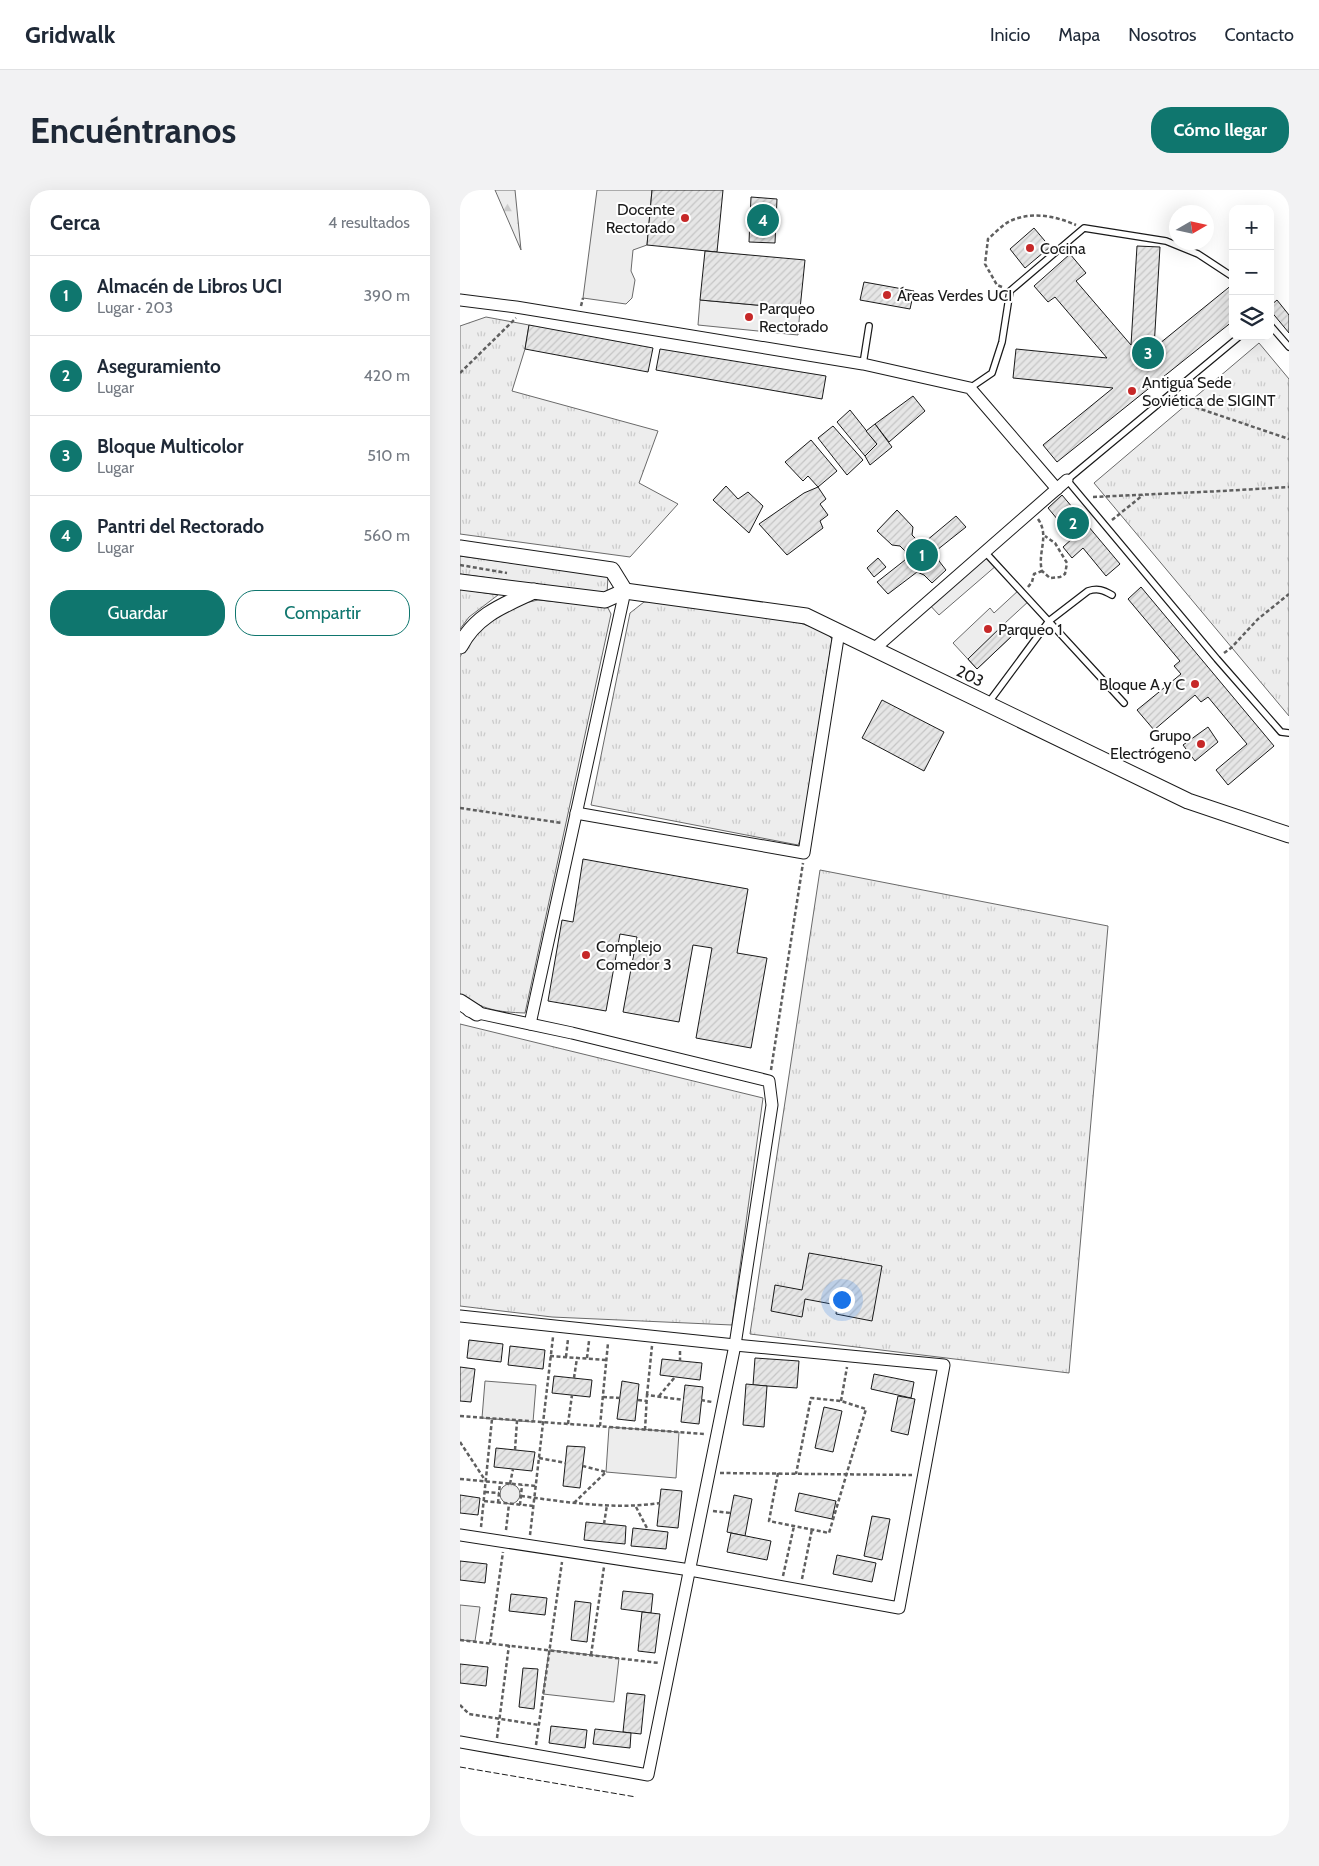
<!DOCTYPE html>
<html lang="es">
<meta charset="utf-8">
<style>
:root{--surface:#fff;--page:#f2f2f3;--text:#1f2937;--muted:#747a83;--line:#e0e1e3;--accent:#0f766e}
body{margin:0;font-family:Cabin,sans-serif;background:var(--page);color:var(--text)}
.controls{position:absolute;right:15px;top:15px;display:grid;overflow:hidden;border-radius:10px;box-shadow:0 5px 20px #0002}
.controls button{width:45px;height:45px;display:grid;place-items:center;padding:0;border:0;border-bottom:1px solid var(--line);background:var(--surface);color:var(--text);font:25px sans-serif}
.compass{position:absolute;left:709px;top:15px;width:45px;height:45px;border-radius:50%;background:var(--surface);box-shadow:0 5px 20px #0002;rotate:81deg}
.you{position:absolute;left:381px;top:1109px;width:18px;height:18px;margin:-12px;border:4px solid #fff;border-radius:50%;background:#1a73e8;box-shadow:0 0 0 8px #1a73e833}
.badge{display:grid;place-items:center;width:32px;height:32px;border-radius:50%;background:var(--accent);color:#fff;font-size:16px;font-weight:700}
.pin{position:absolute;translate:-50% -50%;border:2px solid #fff;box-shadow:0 1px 5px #0006}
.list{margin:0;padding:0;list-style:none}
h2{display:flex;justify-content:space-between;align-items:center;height:65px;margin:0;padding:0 20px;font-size:21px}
h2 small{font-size:16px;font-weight:400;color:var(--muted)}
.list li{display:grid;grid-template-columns:32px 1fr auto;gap:15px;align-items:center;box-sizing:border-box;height:80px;padding:0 20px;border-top:1px solid var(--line)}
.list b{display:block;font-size:19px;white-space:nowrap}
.list p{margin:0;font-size:16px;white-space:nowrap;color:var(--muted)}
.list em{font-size:16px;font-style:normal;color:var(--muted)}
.actions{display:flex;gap:10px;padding:15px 20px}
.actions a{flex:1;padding:11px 0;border:1px solid var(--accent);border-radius:20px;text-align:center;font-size:18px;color:var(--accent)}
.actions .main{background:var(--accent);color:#fff}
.icon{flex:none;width:28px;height:28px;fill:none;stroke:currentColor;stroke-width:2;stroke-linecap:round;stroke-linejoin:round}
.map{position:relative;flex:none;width:829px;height:1646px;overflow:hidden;border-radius:20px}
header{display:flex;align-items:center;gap:30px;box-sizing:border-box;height:70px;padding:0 25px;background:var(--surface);border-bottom:1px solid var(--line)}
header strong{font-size:24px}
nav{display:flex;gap:28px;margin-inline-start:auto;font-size:18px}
.intro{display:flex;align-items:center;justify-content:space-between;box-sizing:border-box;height:120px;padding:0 30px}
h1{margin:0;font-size:35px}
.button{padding:12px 22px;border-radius:20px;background:var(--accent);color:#fff;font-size:18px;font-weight:700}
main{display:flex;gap:30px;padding:0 30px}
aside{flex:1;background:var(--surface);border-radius:20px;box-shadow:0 5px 20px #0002}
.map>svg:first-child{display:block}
.grass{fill:url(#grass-tufts);stroke:#6a6a6a}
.forest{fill:url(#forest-firs);stroke:#6a6a6a}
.pitch{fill:#ededed;stroke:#6a6a6a}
.building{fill:url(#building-hatch);stroke:#1a1a1a}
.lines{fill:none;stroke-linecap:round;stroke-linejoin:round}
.service-casing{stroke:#1a1a1a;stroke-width:8}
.minor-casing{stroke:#1a1a1a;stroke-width:13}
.tertiary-casing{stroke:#1a1a1a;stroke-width:17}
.path{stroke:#5f5f5f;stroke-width:2.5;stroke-dasharray:4 2.5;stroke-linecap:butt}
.service{stroke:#fff;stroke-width:5.5}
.minor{stroke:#fff;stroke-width:11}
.tertiary{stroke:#fff;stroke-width:15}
.fence{stroke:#1a1a1a;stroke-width:1;stroke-dasharray:6 2.5;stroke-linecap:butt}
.poi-dot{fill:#c62828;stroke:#fff;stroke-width:2}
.labels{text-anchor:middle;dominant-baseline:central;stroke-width:4;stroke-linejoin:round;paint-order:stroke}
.poi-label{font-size:16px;fill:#1a1a1a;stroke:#fff;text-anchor:start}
.street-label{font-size:16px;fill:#1a1a1a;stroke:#fff}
</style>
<header>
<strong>Gridwalk</strong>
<nav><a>Inicio</a><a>Mapa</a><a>Nosotros</a><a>Contacto</a></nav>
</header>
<div class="intro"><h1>Encuéntranos</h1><a class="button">Cómo llegar</a></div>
<main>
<aside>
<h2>Cerca<small>4 resultados</small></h2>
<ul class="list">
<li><span class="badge">1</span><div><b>Almacén de Libros UCI</b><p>Lugar · 203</p></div><em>390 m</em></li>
<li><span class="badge">2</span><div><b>Aseguramiento</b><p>Lugar</p></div><em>420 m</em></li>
<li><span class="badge">3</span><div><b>Bloque Multicolor</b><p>Lugar</p></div><em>510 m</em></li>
<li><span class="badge">4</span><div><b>Pantri del Rectorado</b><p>Lugar</p></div><em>560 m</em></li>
</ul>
<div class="actions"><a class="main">Guardar</a><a>Compartir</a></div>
</aside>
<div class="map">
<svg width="829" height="1646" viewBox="0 0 829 1646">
<defs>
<pattern id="grass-tufts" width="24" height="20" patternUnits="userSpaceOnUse" patternTransform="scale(1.25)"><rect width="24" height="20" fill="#ededed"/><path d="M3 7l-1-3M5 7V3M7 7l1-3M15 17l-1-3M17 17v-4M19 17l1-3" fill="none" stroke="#cbcbcb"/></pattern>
<pattern id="forest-firs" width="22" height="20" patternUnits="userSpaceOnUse" patternTransform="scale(1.25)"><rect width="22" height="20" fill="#ededed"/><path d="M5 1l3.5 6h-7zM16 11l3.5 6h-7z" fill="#cbcbcb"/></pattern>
<pattern id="building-hatch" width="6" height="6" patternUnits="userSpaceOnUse" patternTransform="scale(1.25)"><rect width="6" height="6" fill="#e6e6e6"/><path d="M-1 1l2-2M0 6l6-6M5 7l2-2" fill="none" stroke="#c5c5c5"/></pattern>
</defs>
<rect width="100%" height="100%" fill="#fff"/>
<g class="grass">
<path d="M26,127L69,135L65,159L52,201L198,241L179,293L218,314L170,367L0,344V136Z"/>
<path d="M799,153L829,189V526L634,293Z"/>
<path d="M0,366L148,386L147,404L0,384Z"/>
<path d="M0,399L38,405L9,427L0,439Z"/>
<path d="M78,410L130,415L148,418L151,424L65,823C38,822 23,820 0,804V467L6,455L14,444L52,416Z"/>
<path d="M202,411L337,432L364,441L372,449L342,646L338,655L131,615L170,423L184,412Z"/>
<path d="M360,680L648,736L609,1183L290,1144Z"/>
<path d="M0,834L303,908L272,1135L92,1127L0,1116Z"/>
<circle cx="50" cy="1304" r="10"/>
</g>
<path class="forest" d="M35,0H55L61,60Z"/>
<g class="pitch">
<path d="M137,0H192L187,55L173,60L171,81L175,90L172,108L166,114L123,108Z"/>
<path d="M240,110L340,119L338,145L238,135Z"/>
<path d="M525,362L537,375L479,425L467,412Z"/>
<path d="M560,399L570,410L545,433L554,444L517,479L493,453L530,418L534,423Z"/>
<path d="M25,1191L76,1195L73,1232L22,1228Z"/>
<path d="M149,1237L219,1242L216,1288L146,1282Z"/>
<path d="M0,1415L20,1417L15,1451L0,1450Z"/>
<path d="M89,1460L159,1468L154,1512L83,1504Z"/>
</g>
<g class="building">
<path d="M192,0H263L257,62L187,55Z"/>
<path d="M291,7L317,9L315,53L289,52Z"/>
<path d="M574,38L590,57L565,78L550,59Z"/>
<path d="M677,56L700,57L694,158L773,94V131L597,272L583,255L653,198L553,188L556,159L647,168L595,107L588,112L574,96L610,64L626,83L616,91L671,155Z"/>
<path d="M245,61L345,70L340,119L240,110Z"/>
<path d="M404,92L454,101L450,119L400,110Z"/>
<path d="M817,110L829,125V143L810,120V116Z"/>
<path d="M69,135L193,158L188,182L65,159Z"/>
<path d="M200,159L366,186L362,209L196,180Z"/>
<path d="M453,206L465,221L429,252L415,234Z"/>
<path d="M390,220L417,254L405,266L377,232Z"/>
<path d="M415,234L432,257L410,275L405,266L417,254L406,241Z"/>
<path d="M373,236L403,270L387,285L358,248Z"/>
<path d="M351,250L377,281L358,297L348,286L343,291L325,272Z"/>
<path d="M266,296L278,309L288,302L303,316L289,343L253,310Z"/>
<path d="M358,297L366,309L360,314L368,325L360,331L363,338L327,365L299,334L344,303Z"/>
<path d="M602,305L660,374L646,386L623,358L612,368L603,357L613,348L588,318Z"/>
<path d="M437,320L453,337L452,345L458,351H466L496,326L506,337L477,360L479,371L486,380L472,393L464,385L457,382L428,404L417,392L445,370V361L440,356L432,355L417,341Z"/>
<path d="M418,368L426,377L414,387L407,378Z"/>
<path d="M681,397L814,556L768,595L756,580L787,554L748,507L741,512L735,505L694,540L677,520L721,484L714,476L720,471L668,409Z"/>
<path d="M544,434L554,444L517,479L508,469Z"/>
<path d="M422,510L484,542L464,581L402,548Z"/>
<path d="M748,537L758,552L735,571L723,555Z"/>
<path d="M123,669L288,699L277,763L307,768L291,858L236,848L252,758L233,755L219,832L163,822L177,747L160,744L146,821L88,811L102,730L113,732Z"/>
<path d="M349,1063L422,1076L412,1131L376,1124L377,1115L345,1109L342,1127L311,1121L315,1095L342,1100Z"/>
<path d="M9,1150L43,1154L41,1172L7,1168Z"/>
<path d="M50,1156L85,1160L83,1179L48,1175Z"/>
<path d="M295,1168L339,1171L337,1198L293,1195Z"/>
<path d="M202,1169L242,1173L240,1190L200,1185Z"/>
<path d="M0,1177L15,1179L11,1212L0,1211Z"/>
<path d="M414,1184L454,1192L451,1208L411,1199Z"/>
<path d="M94,1186L132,1190L130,1207L92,1203Z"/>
<path d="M162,1191L179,1194L175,1231L157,1229Z"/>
<path d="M286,1194L307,1196L304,1237L283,1235Z"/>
<path d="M225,1195L243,1197L239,1234L221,1232Z"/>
<path d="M438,1206L455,1209L448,1245L431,1241Z"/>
<path d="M364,1217L382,1221L373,1262L355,1258Z"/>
<path d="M107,1256L125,1257L120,1298L103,1296Z"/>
<path d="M36,1258L75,1262L72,1281L34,1277Z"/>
<path d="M201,1299L222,1301L218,1338L197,1336Z"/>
<path d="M339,1303L376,1311L372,1329L335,1321Z"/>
<path d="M0,1305L20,1308L18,1325L0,1323Z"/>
<path d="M274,1305L292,1309L285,1346L267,1342Z"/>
<path d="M412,1326L430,1329L422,1370L404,1366Z"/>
<path d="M126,1332L166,1336L165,1354L124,1350Z"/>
<path d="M173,1338L208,1342L206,1359L171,1356Z"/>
<path d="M271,1343L311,1351L307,1370L267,1362Z"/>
<path d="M377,1365L416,1373L412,1392L373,1384Z"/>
<path d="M0,1371L27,1374L25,1393L0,1390Z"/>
<path d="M163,1401L193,1404L191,1423L161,1419Z"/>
<path d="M51,1404L87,1408L85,1425L49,1421Z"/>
<path d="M115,1411L131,1413L127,1452L111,1450Z"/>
<path d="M182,1422L200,1424L195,1463L178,1461Z"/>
<path d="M0,1474L28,1477L26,1496L0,1493Z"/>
<path d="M63,1478L78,1479L74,1519L59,1517Z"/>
<path d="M167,1503L185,1505L181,1544L163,1542Z"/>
<path d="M91,1536L127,1540L125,1558L89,1553Z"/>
<path d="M135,1539L171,1543L170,1558L133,1554Z"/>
</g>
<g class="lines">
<g class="service-casing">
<g id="service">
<path d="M810,135L829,157"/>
<path d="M780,146L607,290L757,469L821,542L829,543"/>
<path d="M403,174L409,136"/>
<path d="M510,198L532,183L542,152L550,101L624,38L706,51L738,64L773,87"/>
<path d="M525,362L664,513"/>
<path d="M529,512L589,431L628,401C638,398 643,400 652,405"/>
</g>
</g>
<g class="minor-casing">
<g id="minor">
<path d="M0,110L56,117L403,174L510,198L597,299"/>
<path d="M414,459L607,290"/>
<path d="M116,623L344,663L379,442"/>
<path d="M70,834L165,401"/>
<path d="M0,1126L275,1155L484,1175L439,1418L230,1380L0,1345"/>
<path d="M0,1552L188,1585L275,1155L312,915L309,891L112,843L9,821"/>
</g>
</g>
<g class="tertiary-casing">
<g id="tertiary">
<path d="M0,358L152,380L165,401L145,410L0,392"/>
<path d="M165,401L346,426L728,611L829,645"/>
<path d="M0,456C16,425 44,415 74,401"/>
<path d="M0,812L17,823"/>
</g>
</g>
<g class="path">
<path d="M542,97L537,95L525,74L528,49C535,43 542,35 550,31C572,21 595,26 616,35"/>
<path d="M121,116L123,108"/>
<path d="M0,183L56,128"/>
<path d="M717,211L829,249"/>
<path d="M633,307L762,301L829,297"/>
<path d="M578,329C590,346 577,363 582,381L590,388L600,387L605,384L607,373L595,353L585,346"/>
<path d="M652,330L683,305"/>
<path d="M0,375L47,383"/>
<path d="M568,397L572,392L574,384L582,381"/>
<path d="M764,463L771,458L798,429L829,404"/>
<path d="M0,618L102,633"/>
<path d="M311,880L343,673"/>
<path d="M220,1161V1171"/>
<path d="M90,1166L146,1170"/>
<path d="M106,1167L108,1149"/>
<path d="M127,1168L129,1151"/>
<path d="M114,1188L117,1168"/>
<path d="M187,1205L192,1156"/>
<path d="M199,1206L215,1187"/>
<path d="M143,1207L160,1208"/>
<path d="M178,1210L187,1211"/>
<path d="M241,1210L252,1212"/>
<path d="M381,1211L387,1177"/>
<path d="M0,1226L245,1244"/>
<path d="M108,1234L112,1205"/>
<path d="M140,1236L148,1153"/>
<path d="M185,1240L187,1205L224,1210"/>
<path d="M0,1252L25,1290"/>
<path d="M55,1260L57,1231"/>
<path d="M79,1268L106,1273"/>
<path d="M260,1283L452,1285"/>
<path d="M318,1283L309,1331L369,1343L406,1219L381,1211L351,1208L336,1284"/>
<path d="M0,1289L76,1296"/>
<path d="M50,1294L53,1279"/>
<path d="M25,1302L39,1303"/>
<path d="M61,1306C106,1312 154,1320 200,1313"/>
<path d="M24,1311L74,1316"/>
<path d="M38,1313L40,1293"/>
<path d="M114,1313L146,1282L123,1276"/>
<path d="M60,1315L62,1295"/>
<path d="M176,1317L188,1340"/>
<path d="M253,1321L271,1323"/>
<path d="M144,1334L147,1315"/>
<path d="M21,1337L32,1229"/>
<path d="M46,1340L49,1314"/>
<path d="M70,1345L93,1147"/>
<path d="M323,1386L334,1336"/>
<path d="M342,1389L352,1339"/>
<path d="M0,1450L199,1473"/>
<path d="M30,1453L43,1362"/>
<path d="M131,1465L144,1377"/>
<path d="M0,1515L9,1524L79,1535"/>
<path d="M37,1548L49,1455"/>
<path d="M76,1555L102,1372"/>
</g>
<use href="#service" class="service"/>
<use href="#minor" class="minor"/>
<use href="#tertiary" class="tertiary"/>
<path class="fence" d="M0,1577L176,1607"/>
</g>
<g class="poi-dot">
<circle cx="225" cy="28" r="5"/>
<circle cx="570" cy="58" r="5"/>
<circle cx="427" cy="105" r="5"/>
<circle cx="289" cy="127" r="5"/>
<circle cx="672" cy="201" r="5"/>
<circle cx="528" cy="439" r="5"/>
<circle cx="735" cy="494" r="5"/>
<circle cx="741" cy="554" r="5"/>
<circle cx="126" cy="765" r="5"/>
</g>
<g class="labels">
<g class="poi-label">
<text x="215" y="19" text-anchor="end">Docente<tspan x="215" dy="18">Rectorado</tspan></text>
<text x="580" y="58">Cocina</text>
<text x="437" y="105">Áreas Verdes UCI</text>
<text x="299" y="118">Parqueo<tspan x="299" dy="18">Rectorado</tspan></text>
<text x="682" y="192">Antigua Sede<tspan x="682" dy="18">Soviética de SIGINT</tspan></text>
<text x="538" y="439">Parqueo 1</text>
<text x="725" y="494" text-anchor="end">Bloque A y C</text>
<text x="731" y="545" text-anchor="end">Grupo<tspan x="731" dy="18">Electrógeno</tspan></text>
<text x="136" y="756">Complejo<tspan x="136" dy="18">Comedor 3</tspan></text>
</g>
<g class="street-label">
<text transform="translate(510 486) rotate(26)">203</text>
</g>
</g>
</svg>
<div class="controls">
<button>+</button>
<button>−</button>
<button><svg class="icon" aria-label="layers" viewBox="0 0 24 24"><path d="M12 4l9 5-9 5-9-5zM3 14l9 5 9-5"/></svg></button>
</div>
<svg class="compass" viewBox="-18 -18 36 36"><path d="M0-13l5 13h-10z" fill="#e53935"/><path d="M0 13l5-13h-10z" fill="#747a83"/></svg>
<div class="you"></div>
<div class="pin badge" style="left:462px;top:365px">1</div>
<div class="pin badge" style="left:613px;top:333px">2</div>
<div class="pin badge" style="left:688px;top:163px">3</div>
<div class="pin badge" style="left:303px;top:30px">4</div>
</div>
</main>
